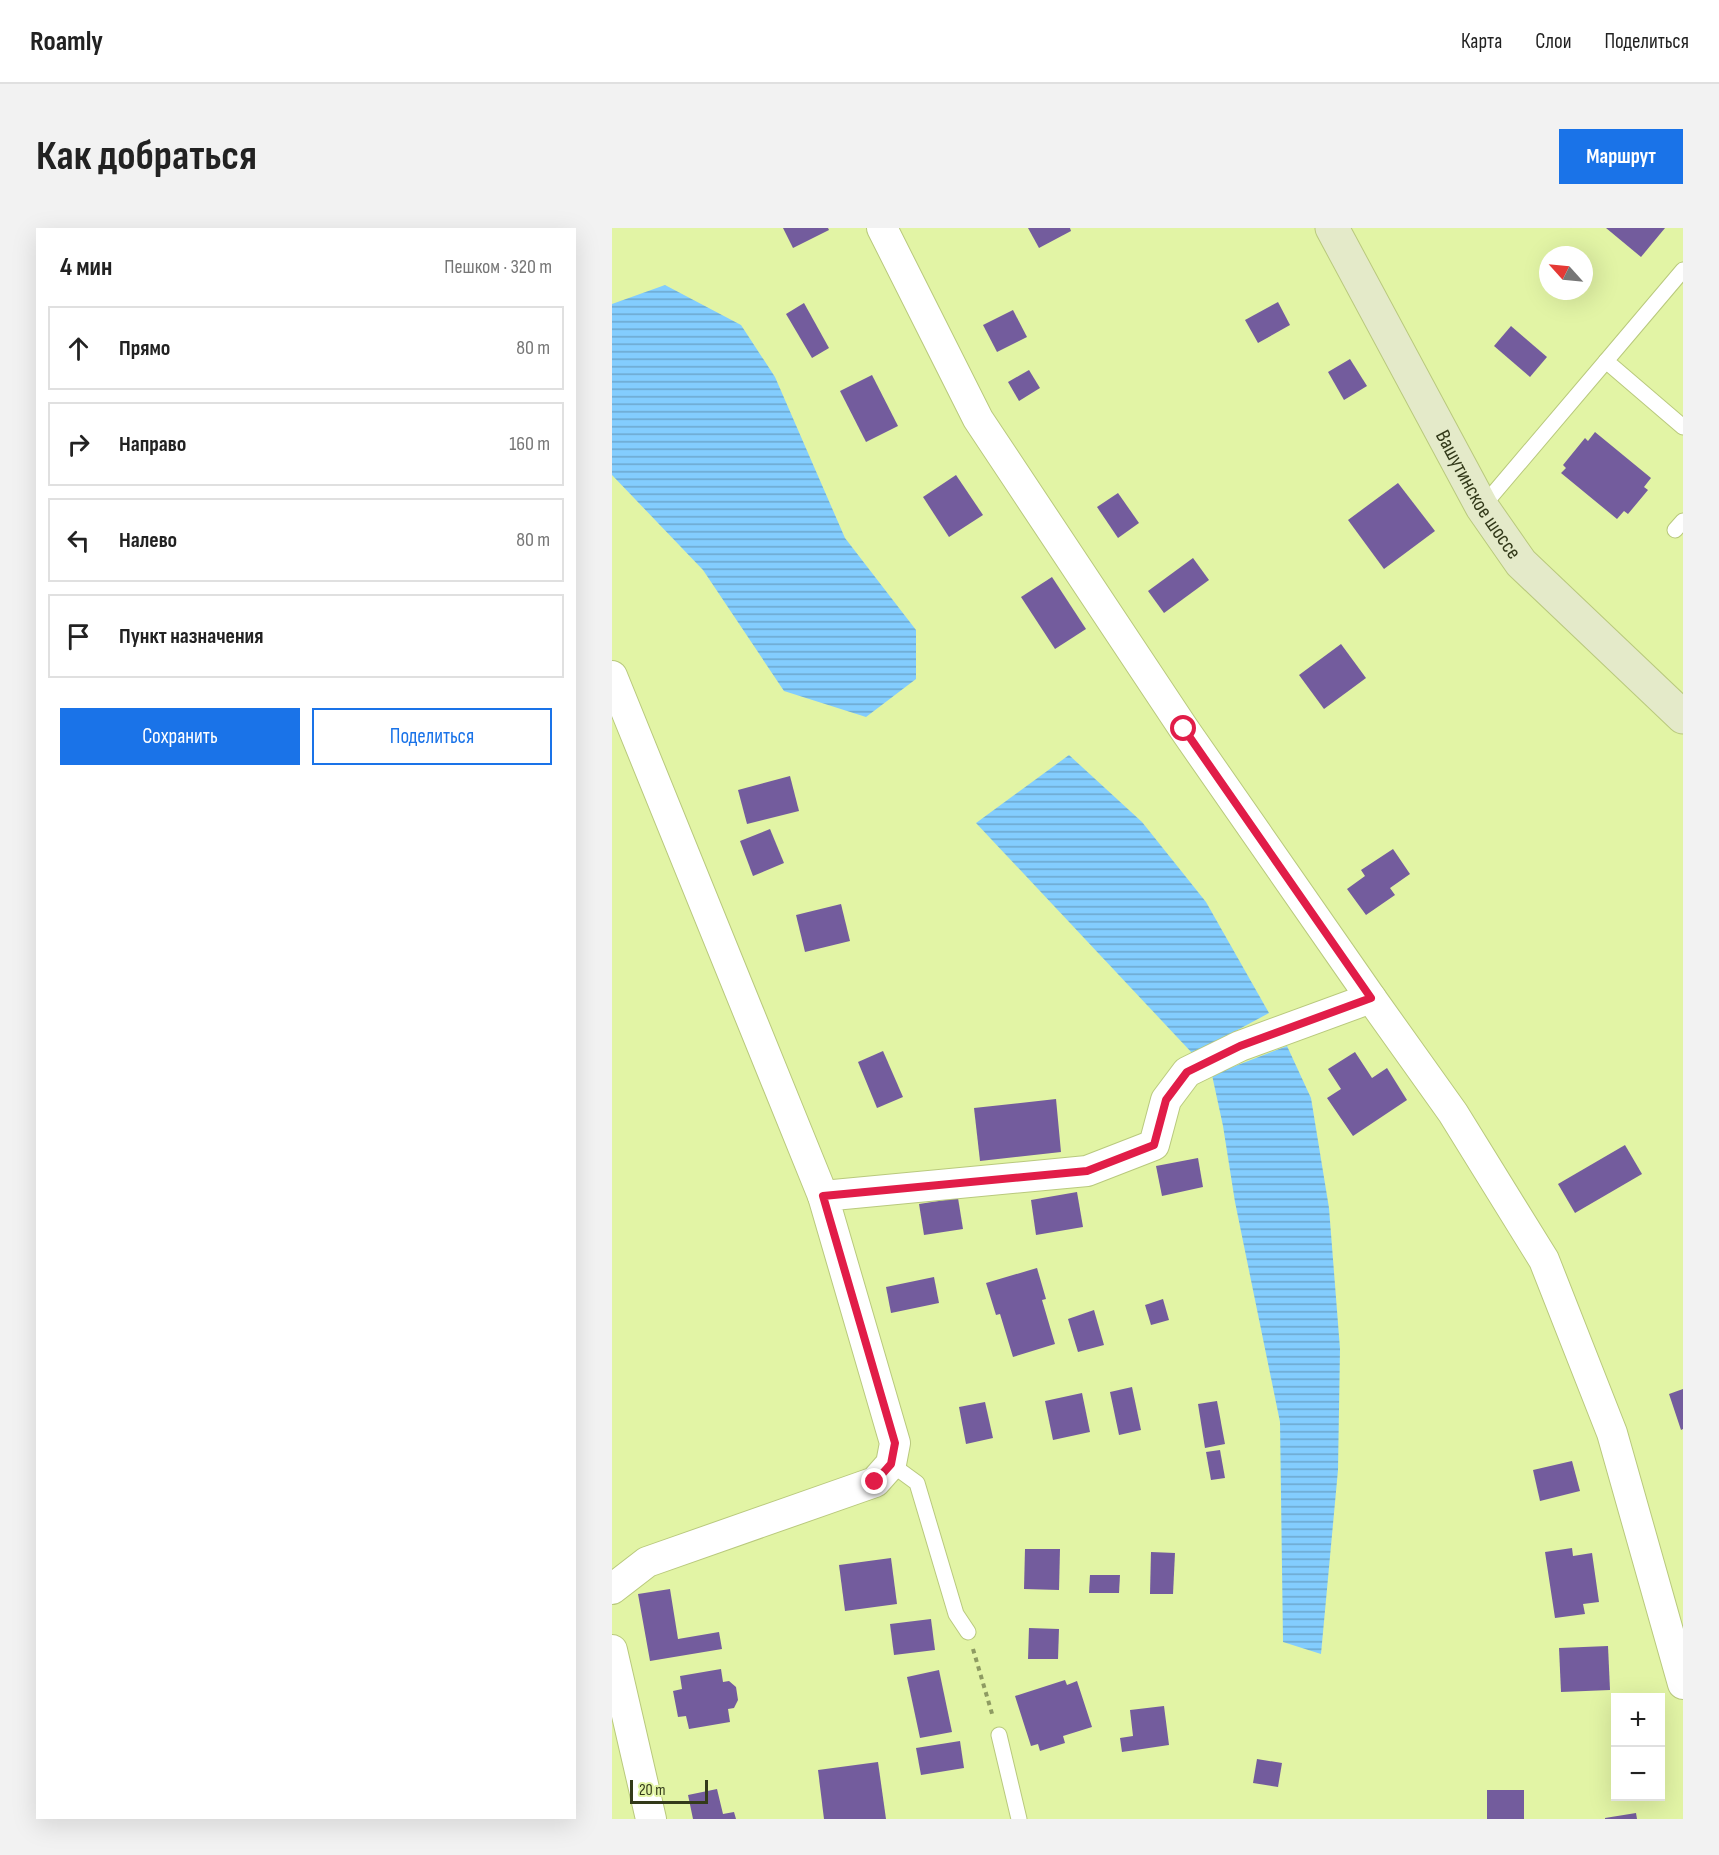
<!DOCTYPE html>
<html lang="ru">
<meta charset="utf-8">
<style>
:root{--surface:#fff;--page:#f2f2f2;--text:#222;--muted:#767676;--line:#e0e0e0;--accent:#1a73e8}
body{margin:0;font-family:"Sofia Sans Condensed",sans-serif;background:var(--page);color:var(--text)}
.controls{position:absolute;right:18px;bottom:18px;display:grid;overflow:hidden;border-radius:0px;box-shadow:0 6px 24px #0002}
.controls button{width:54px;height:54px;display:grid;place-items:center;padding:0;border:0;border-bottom:2px solid var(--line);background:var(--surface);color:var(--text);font:30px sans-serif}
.compass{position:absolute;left:927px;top:18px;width:54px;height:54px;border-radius:50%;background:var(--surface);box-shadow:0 6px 24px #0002;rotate:297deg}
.scale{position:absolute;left:18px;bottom:15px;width:78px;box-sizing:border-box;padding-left:6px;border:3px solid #333a1a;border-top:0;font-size:16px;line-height:21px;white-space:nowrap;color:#333a1a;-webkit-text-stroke:4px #e2f4a5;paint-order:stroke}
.stop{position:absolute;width:18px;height:18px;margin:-14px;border:4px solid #e11d48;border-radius:50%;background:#fff}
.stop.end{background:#e11d48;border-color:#fff;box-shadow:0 2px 6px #0008}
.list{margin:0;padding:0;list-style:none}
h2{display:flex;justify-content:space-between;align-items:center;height:78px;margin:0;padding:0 24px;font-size:26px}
h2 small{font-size:20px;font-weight:400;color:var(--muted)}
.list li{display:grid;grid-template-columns:39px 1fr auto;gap:18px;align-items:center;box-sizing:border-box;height:84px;margin:0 12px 12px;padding:0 12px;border:2px solid var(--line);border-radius:0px}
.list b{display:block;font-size:22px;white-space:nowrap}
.list em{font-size:20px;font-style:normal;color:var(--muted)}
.actions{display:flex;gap:12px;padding:18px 24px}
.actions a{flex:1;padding:14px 0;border:2px solid var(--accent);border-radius:0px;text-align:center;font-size:21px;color:var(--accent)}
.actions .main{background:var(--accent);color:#fff}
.icon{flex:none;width:33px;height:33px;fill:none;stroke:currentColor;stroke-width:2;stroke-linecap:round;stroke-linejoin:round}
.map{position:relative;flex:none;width:1071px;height:1591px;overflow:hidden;border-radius:0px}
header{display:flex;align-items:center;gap:36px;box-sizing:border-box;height:84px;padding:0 30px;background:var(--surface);border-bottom:2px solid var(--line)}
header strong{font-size:28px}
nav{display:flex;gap:33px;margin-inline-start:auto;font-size:21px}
.intro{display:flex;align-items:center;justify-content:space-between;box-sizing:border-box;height:144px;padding:0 36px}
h1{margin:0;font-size:42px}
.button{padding:15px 27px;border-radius:0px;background:var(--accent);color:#fff;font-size:21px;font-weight:700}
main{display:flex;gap:36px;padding:0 36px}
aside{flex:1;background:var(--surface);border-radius:0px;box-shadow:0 6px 24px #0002}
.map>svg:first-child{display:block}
.water{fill:url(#water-rules)}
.building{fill:#735c9d}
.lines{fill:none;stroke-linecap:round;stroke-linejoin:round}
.lane-casing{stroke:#b9c97d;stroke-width:17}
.street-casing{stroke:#b9c97d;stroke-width:32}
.secondary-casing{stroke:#b9c97d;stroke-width:35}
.path{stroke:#8e9b62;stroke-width:4;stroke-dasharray:4.5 4.5;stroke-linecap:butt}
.lane{stroke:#fff;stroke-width:15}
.street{stroke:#fff;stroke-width:30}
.secondary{stroke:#e4eac9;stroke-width:33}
.route{stroke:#e11d48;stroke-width:8}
.labels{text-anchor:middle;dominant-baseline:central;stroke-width:6;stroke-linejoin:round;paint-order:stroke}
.street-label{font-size:21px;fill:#333a1a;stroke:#e2f4a5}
</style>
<header>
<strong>Roamly</strong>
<nav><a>Карта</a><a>Слои</a><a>Поделиться</a></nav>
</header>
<div class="intro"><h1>Как добраться</h1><a class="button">Маршрут</a></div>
<main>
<aside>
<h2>4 мин<small>Пешком · 320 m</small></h2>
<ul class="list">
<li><svg class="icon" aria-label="ahead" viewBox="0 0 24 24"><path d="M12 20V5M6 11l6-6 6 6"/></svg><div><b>Прямо</b></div><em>80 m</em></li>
<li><svg class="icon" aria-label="right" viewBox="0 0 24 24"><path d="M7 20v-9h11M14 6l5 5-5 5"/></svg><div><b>Направо</b></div><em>160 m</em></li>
<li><svg class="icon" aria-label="left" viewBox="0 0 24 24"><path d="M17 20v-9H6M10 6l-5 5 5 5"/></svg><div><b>Налево</b></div><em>80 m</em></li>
<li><svg class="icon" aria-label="arrive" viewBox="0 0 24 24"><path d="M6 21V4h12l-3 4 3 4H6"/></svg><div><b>Пункт назначения</b></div></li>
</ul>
<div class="actions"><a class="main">Сохранить</a><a>Поделиться</a></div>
</aside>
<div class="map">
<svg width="1071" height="1591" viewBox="0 0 1071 1591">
<defs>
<pattern id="water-rules" width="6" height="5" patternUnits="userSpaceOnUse" patternTransform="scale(1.5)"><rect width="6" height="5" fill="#83cdfe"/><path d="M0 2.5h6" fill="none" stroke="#6ca7cd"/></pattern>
</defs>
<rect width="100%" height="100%" fill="#e2f4a5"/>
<g class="water">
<path d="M53,57L129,97L163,149L233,310L304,402V451L254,489L172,463L91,342L0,247V76Z"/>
<path d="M457,527L530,594L594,674L657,785L581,826L364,595Z"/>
<path d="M675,818L699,870L717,980L728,1121L726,1242L709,1426L671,1414L668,1194L623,974L611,898L600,847Z"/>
</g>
<g class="building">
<path d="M171,0H216L217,2L181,20Z"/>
<path d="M416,0H458L459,3L427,20Z"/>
<path d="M994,0H1053L1029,29Z"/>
<path d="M666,74L678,97L646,115L633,92Z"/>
<path d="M192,75L217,120L200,130L174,86Z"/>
<path d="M401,82L415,109L385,124L371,97Z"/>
<path d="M899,98L935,129L918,149L882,118Z"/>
<path d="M738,131L755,158L732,172L716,144Z"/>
<path d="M417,142L428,160L407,173L396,154Z"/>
<path d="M260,147L286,198L254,214L228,163Z"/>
<path d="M983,204L1039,250L1032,259L1036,262L1016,286L1012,283L1005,291L949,245L954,240L951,237L973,210L976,213Z"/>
<path d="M344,247L371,287L337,309L311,269Z"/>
<path d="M786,255L823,303L772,341L736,292Z"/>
<path d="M506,265L527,295L506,310L485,279Z"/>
<path d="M581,330L597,352L552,385L536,363Z"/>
<path d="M440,349L474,401L443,421L409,369Z"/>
<path d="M729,416L754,450L712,481L687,447Z"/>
<path d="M178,548L187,583L135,596L126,562Z"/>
<path d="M158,601L172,635L141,648L128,613Z"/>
<path d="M781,621L798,646L778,660L783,667L754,687L735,661L753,648L749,642Z"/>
<path d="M229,676L238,713L193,724L184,687Z"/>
<path d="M271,823L291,869L265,880L246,834Z"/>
<path d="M743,824L760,850L775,840L795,872L741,908L715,870L729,861L716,841Z"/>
<path d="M444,871L449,924L368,933L362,880Z"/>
<path d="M1013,917L1030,946L963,985L946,956Z"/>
<path d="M586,930L591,959L550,968L544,938Z"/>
<path d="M465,964L471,999L424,1007L419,972Z"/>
<path d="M346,970L351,1001L312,1007L307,976Z"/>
<path d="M425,1040L434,1071L430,1072L443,1116L401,1129L388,1086L384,1087L374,1055Z"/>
<path d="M322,1049L327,1075L279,1085L274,1059Z"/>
<path d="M551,1071L557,1092L539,1097L533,1077Z"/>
<path d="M482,1082L492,1117L466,1124L456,1091Z"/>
<path d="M520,1159L529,1202L507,1207L498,1164Z"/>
<path d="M1071,1161V1201L1069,1202L1057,1166Z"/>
<path d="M470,1165L478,1204L441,1212L433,1173Z"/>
<path d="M605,1173L613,1216L593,1220L586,1176Z"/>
<path d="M373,1174L381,1210L354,1216L347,1179Z"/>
<path d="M608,1222L613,1250L599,1252L594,1224Z"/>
<path d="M960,1233L968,1263L928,1273L921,1242Z"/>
<path d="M960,1320L961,1328L980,1325L987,1374L971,1376L973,1386L943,1390L933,1324Z"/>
<path d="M413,1321H448L447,1362L412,1361Z"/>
<path d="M539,1324L563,1325L561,1366H538Z"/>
<path d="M279,1330L285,1376L233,1383L227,1337Z"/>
<path d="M478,1347H508L507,1365H477Z"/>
<path d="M58,1361L66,1411L107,1404L110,1421L38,1433L26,1366Z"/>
<path d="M319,1391L323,1422L282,1427L278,1396Z"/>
<path d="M417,1400L447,1401L446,1431H416Z"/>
<path d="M996,1418L998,1462L949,1464L947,1420Z"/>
<path d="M109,1441L111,1454L117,1453L124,1459L126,1472L122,1480L116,1481L118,1494L77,1501L74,1488L66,1489L61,1463L70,1461L68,1448Z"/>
<path d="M327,1442L340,1504L308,1510L295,1449Z"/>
<path d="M453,1452L455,1457L465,1453L480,1499L451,1508L453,1515L428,1523L426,1516L419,1518L403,1468Z"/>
<path d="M552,1478L557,1517L510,1524L508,1510L521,1508L518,1482Z"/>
<path d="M348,1513L352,1540L309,1547L304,1520Z"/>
<path d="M645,1531L670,1535L666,1559L641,1555Z"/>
<path d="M266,1534L274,1591H212L206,1542Z"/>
<path d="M105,1561L111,1586L122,1584L124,1591H81L76,1567Z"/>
<rect x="875" y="1562" width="37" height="29"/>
<path d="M1024,1585L1025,1591H993V1590Z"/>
</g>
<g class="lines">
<g class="lane-casing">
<g id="lane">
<path d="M1071,42L994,133L1071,199"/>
<path d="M870,279L994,133"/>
<path d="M1063,302L1071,293"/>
<path d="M279,1236L305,1255L344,1386L356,1404"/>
<path d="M387,1507L407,1591"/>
</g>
</g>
<g class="street-casing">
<g id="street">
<path d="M270,0L366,191L572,501L759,770L841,885L932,1032L1000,1205L1071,1456"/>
<path d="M0,448L211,968"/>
<path d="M0,1361L35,1334L263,1254L279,1236L283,1215L211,968L475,943L542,917L554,872L575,844L628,818L759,770"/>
<path d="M0,1422L39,1591"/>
</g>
</g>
<g class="secondary-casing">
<g id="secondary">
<path id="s1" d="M720,0L870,279L909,335L1071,489"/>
</g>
</g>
<path class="path" d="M361,1421L381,1489"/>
<use href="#lane" class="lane"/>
<use href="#street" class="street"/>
<use href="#secondary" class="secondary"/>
</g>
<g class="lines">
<path class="route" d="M263,1254L279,1236L283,1215L211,968L475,943L542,917L554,872L575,844L628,818L759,770L572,501"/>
</g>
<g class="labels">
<g class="street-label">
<text stroke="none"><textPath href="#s1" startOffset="304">Вашутинское шоссе</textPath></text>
</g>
</g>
</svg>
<div class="controls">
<button>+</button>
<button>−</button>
</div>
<svg class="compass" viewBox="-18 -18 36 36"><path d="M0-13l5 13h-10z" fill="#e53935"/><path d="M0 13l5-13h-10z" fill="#767676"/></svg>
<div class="scale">20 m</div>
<div class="stop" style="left:572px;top:501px"></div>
<div class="stop end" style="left:263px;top:1254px"></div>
</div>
</main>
